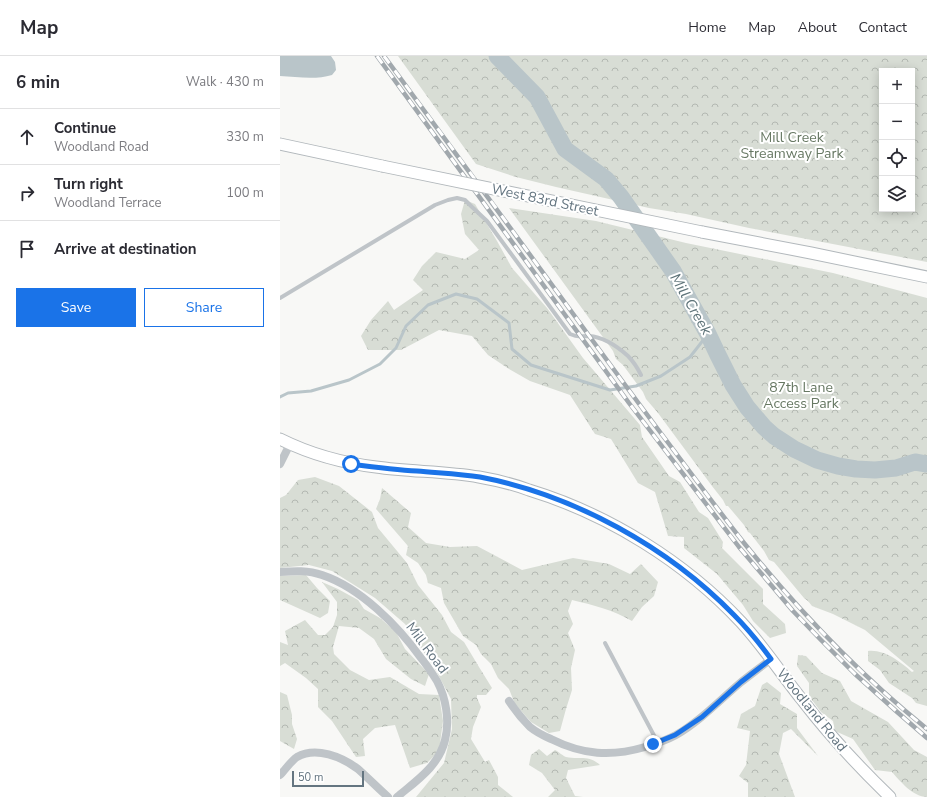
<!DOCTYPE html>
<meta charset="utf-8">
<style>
:root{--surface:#fff;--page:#f2f2f3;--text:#2b2b33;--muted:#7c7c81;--line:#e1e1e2;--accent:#1a73e8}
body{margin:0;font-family:"Nunito Sans",sans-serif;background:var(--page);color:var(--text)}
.controls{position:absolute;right:12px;top:12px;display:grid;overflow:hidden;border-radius:0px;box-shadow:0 2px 10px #0003}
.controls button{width:36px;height:36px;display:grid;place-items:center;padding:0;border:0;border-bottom:1px solid var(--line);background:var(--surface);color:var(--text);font:20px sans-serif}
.scale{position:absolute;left:12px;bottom:10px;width:72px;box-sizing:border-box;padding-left:4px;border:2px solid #647580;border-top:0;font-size:11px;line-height:14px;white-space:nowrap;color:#647580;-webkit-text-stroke:3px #fff;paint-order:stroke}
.stop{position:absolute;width:12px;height:12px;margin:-9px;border:3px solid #1a73e8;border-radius:50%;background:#fff}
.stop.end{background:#1a73e8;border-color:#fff;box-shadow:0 1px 4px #0008}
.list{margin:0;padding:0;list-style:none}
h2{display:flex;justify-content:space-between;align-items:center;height:52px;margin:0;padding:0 16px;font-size:17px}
h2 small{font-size:13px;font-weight:400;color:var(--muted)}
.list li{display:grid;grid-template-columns:26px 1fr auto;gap:12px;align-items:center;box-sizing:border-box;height:56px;padding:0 16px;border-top:1px solid var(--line)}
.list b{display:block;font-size:15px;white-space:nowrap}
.list p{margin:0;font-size:13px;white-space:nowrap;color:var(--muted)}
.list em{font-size:13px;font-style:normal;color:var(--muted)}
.actions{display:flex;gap:8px;padding:12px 16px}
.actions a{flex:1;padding:9px 0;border:1px solid var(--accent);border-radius:0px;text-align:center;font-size:14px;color:var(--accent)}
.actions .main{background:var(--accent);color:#fff}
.icon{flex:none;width:22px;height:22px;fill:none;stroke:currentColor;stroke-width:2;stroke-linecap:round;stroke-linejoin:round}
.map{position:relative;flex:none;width:647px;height:741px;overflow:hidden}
header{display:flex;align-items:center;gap:24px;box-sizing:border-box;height:56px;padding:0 20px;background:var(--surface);border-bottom:1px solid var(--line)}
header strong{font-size:19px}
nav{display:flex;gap:22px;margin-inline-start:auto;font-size:14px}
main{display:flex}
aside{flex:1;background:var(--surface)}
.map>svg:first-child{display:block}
.forest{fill:url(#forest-crowns);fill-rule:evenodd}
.water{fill:#b9c5c9}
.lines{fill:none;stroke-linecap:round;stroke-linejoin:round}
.stream{stroke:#b9c5c9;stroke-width:3}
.river{stroke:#b9c5c9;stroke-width:17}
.secondary-casing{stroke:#b2b8bc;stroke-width:13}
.service{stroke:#bfc4c8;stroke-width:4}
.minor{stroke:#bfc4c8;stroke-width:8}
.secondary{stroke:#fff;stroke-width:11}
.rail-casing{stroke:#a1a8ad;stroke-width:4.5}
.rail{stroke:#fff;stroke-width:3;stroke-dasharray:9;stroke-linecap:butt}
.secondary-bridge-casing{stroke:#b2b8bc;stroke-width:13;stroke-linecap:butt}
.secondary-bridge{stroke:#fff;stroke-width:11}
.route{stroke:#1a73e8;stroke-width:5}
.labels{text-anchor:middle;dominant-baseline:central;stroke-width:4;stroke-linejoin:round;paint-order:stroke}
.park-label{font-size:14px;fill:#677863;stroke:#fff}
.street-label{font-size:14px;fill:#647580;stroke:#fff}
.water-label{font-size:15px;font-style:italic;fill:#5f747a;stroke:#fff}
</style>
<header>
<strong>Map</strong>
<nav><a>Home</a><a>Map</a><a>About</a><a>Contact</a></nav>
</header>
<main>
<aside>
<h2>6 min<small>Walk · 430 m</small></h2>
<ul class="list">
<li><svg class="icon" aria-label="ahead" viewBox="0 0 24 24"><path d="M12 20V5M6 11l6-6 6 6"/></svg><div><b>Continue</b><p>Woodland Road</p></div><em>330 m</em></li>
<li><svg class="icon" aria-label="right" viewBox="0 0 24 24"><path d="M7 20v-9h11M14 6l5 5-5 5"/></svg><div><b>Turn right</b><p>Woodland Terrace</p></div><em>100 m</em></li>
<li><svg class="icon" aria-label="arrive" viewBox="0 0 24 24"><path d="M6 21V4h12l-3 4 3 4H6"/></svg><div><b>Arrive at destination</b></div></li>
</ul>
<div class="actions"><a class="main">Save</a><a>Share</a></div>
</aside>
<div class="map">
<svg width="647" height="741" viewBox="0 0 647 741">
<defs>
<pattern id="forest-crowns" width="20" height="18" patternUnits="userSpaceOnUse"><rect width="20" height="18" fill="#d8ddd5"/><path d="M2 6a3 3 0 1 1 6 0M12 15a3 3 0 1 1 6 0" fill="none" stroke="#b3b8b2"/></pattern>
</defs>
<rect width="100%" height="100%" fill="#f8f8f6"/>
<g class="forest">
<path d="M118,0H647V206L469,172L406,158L369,152L276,131L236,121L196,108ZM602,15H632V153H602Z"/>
<path d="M185,144L195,148L217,185L232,212L267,252L303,302L360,369L362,381L389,420L400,426L419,456L428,462L443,486L442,492L483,533V548L505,568L506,577L490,582L473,565L463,549L437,518L404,492V481L388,480L375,436L358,427L331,383L315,378L290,339L250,325L229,313L208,299L192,280L159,274L121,294H88L81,280L91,264L108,245L114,254L143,234L133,224L142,210L156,196L185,203L199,194L185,178L181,158Z"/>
<path d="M229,152L316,165L406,187L553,217L647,242V650L636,647L632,642L609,627L600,614L588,605V595C604,593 621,606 632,616L634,615L585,574L553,558L532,550L528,545L524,542L494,506L489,504L484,495L470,477L468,476L464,469L448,450H446L443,444L432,430L378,357L366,343L363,336L343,309L336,303L333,295Z"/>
<path d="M35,421L59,430L92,456L98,472L127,507L138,529L162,559L171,576L184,586L199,611L212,632L206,639H197V642L201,651L193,671L191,683L205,706L209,704L218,721V729L233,741H136L164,707L172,673L171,643L154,611L125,568L95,542L52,515L29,509L0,512V442L6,439L18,424Z"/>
<path d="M102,432L131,457L128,471L146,487L170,491L197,490L242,514L293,502L329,508L350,518L361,508L378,526L374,540L362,551L352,565C333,554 313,549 292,544L288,555L293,568L288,577L295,594L291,612L292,634L286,653L280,675L269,677L251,666L235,648L229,633L218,622L211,608L201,598L196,589L183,580L164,547L161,532L148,527L146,519L138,507L126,499L128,490L96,453L100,443Z"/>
<path d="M26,519L37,532L50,545L48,557L40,562L0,544V520Z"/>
<path d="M42,526L58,533L78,544L84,553L100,562L116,576L125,593L149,618L145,630L131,623L106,603L94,583L79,572L59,570L53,591L54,598L70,614L89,624L110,621L139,638L159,639L163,665L159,695L147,707L130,712L115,669L95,672L83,683L85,700L76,701L52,665L38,651V633L26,622L5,607L0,610V586L8,589L5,575L25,564L38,579H45L53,571L57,559V546Z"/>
<path d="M518,599L526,600L542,617L560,625L571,645L608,666L634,694L647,701V741C633,741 620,725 612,716L595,714L573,683L555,675L553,665L541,656L529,640V627L517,610Z"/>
<path d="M487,626L501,637L500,648L517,658V672L538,700L511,673L503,677L499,698L515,741H468V727L459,720L466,709L470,675L457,672L461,658L475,650L482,629Z"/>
<path d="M0,636L7,639L12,659V668L17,683L14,693L0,685Z"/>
<path d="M259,693L267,700L275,694C279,696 283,700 286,701C300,704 308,698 320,709L288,714L286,722L295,740L303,741H268L275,734L262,717L249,709L251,699Z"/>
</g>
<path class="water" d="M0,0H51L55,6L56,14L52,19C36,24 17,21 0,20Z"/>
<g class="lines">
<path class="stream" d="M0,341L8,337L31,335L69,324L100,308L116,292L126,270L148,249L176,238L197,243L229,267L232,293L251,309L330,334L356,330L381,320L410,301L428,278"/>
<path class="river" d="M217,0L257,41L285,93L326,123L341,141L393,215L428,278L438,299L453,329L467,351L484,371L494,380L514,393L537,404L558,410L576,413L595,414L616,412L635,406L647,408"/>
<g class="secondary-casing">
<g id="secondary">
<path d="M0,88L102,110"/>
<path d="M422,176L531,197L647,221"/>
<path d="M0,383C30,398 63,407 96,411C130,416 165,415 199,421C216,424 233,428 249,434C328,458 405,506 461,566C484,591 502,619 523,645C550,680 579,711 610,741"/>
</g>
</g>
<g class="service">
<path d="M0,242L155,149L168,144L177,142L185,144L192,151L207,165L290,278C299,282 300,280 309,280C323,281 338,291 348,300C353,305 358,313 361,319"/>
<path d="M325,587L378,687"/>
</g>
<g class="minor">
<path d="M0,408L10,388"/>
<path d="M0,516C14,515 28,514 42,519C81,532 118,570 141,602C147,609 152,617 157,625C166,642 170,665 165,684C159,710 136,725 117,741"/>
<path d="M229,645C235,654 242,663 250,671C256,676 264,680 271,683C303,699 331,701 365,691C375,688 387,684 396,679C420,665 439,645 460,627C470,619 481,611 491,603"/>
<path d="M0,719C5,714 11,705 17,701C36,690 62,701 78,713C88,722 98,732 108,741"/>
</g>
<use href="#secondary" class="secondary"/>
<g class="rail-casing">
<g id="rail">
<path d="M97,0L349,347L459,491L513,555L541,584L575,618L616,655L647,682"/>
<path d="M104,0C155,69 206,138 256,207C297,263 338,320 380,376C408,413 435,450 464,487C519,555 579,618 647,673"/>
</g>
</g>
<use href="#rail" class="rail"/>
<g class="secondary-bridge-casing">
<path id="secondary-bridge" d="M102,110L422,176"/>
</g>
<use href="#secondary-bridge" class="secondary-bridge"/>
</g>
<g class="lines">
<path class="route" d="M71,408C93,411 115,414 137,415C158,417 180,418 200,421C294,439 388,491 454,559C468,573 480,588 491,603L461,626L422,661L395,679L373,688"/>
</g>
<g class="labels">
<g class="park-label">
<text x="512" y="81">Mill Creek<tspan x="512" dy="16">Streamway Park</tspan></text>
<text x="521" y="331">87th Lane<tspan x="521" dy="16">Access Park</tspan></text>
</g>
<g class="street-label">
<text transform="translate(265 144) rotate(12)">West 83rd Street</text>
<text transform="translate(147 592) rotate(53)">Mill Road</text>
<text transform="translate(532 654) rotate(51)">Woodland Road</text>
</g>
<g class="water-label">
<text transform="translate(411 248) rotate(60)">Mill Creek</text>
</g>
</g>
</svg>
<div class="controls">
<button>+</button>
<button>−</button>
<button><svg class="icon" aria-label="locate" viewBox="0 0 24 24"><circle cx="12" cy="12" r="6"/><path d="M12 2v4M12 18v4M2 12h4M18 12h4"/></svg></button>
<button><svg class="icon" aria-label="layers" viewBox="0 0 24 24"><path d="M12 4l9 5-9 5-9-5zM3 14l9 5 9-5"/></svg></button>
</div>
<div class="scale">50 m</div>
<div class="stop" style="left:71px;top:408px"></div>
<div class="stop end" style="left:373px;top:688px"></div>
</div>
</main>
